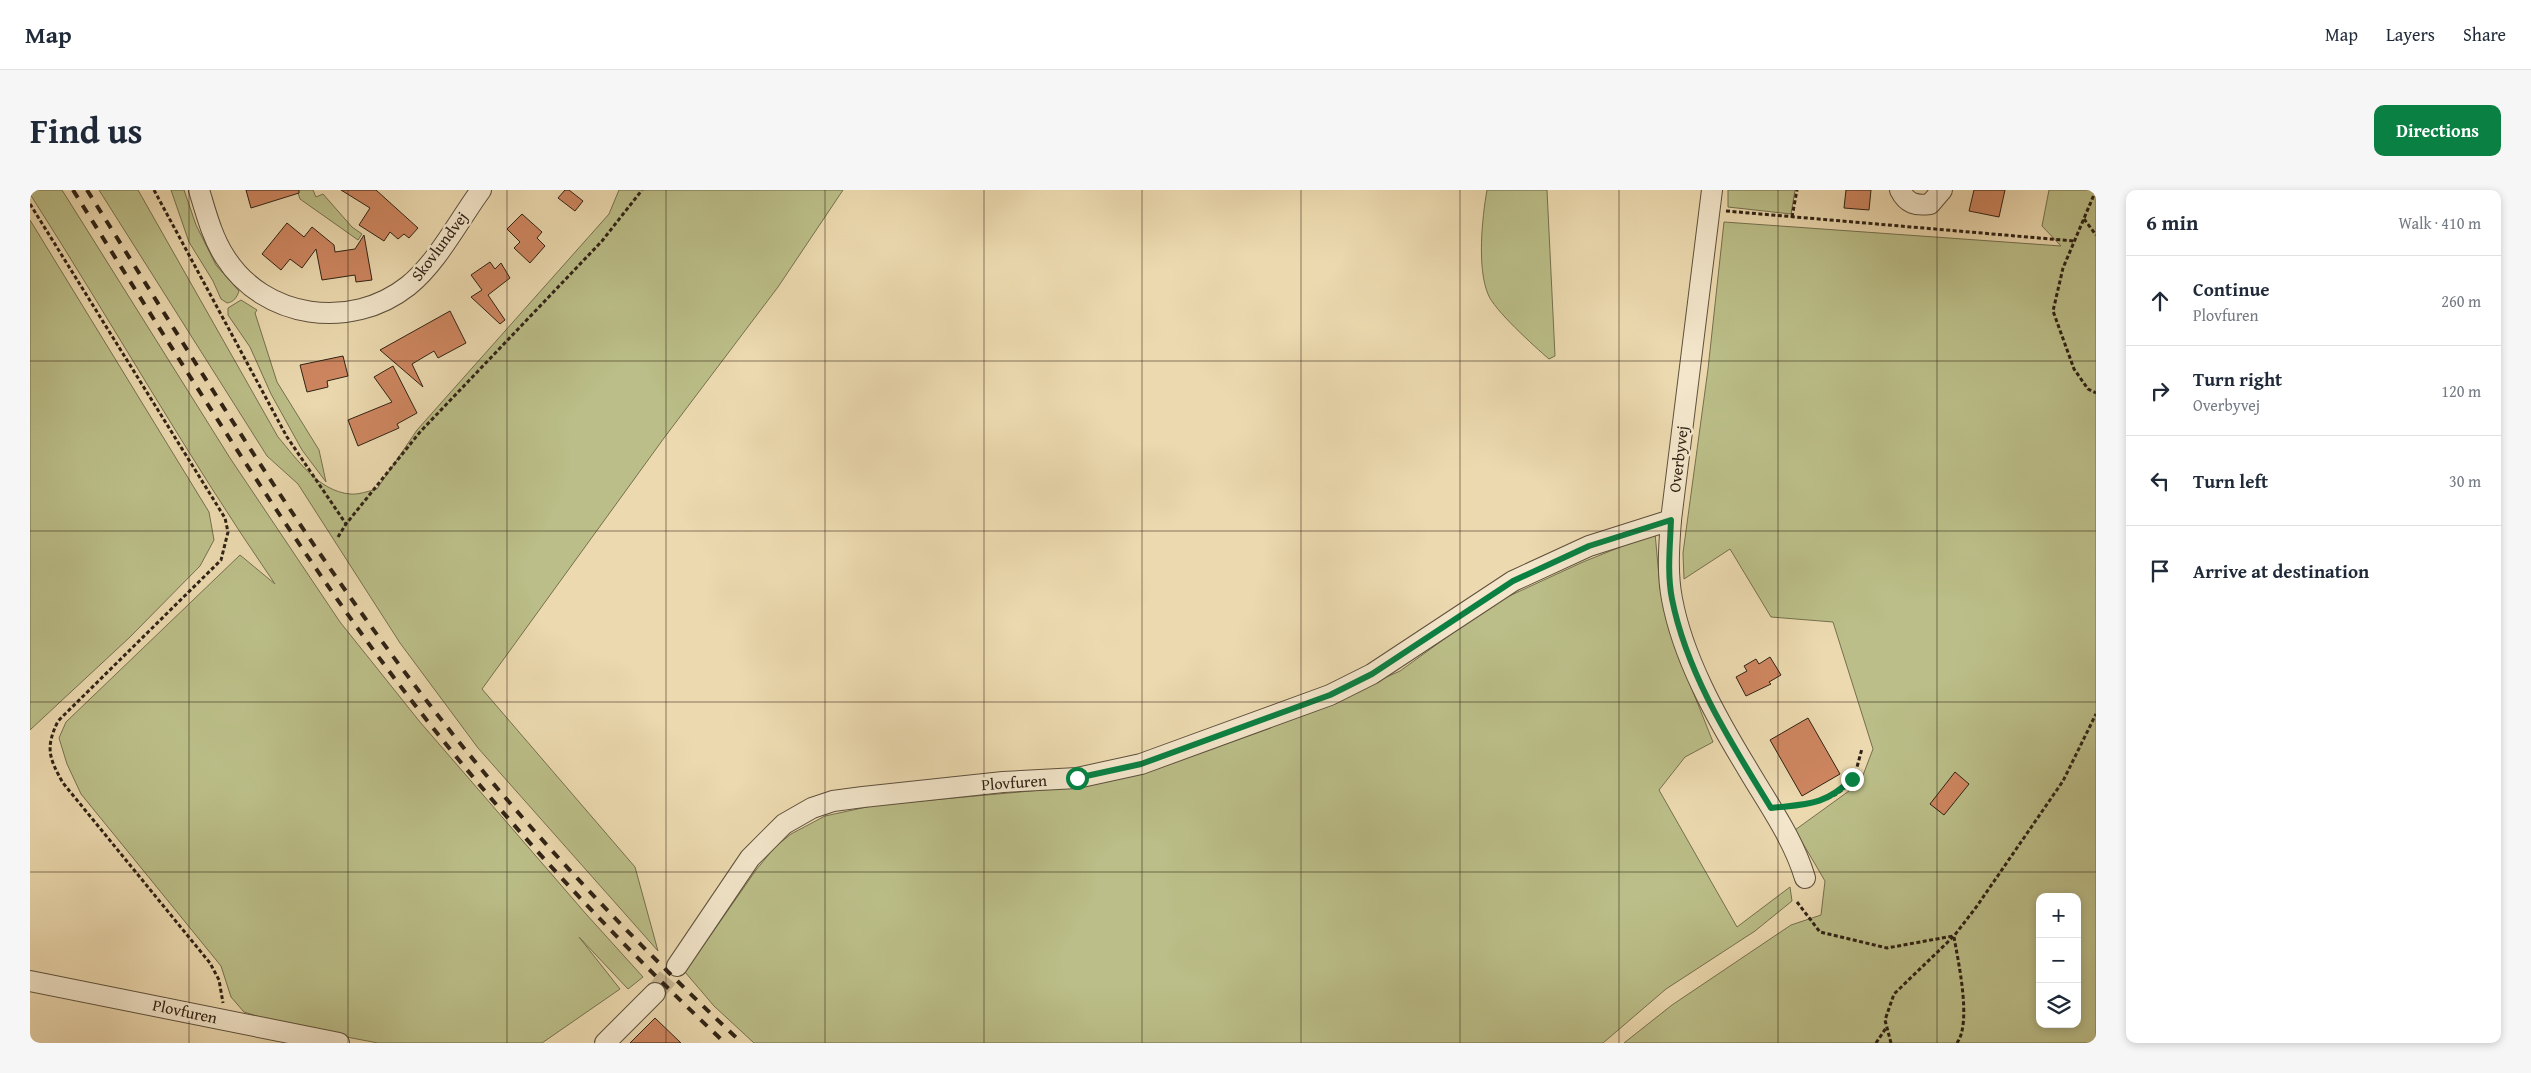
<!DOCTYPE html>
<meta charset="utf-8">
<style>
:root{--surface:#fff;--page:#f6f6f7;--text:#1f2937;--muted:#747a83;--line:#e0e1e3;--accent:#0b8043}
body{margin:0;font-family:"Gentium Book Plus",serif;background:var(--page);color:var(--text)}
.controls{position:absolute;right:15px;bottom:15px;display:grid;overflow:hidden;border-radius:10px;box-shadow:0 2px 8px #0003}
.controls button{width:45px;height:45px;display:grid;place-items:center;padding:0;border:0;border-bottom:1px solid var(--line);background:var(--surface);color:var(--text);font:25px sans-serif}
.stop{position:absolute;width:15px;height:15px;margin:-11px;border:4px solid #0b8043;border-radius:50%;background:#fff}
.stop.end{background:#0b8043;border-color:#fff;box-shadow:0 1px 5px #0008}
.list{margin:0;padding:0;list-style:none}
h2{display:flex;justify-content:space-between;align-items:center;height:65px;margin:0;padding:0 20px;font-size:21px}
h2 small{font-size:16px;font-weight:400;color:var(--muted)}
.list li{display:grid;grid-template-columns:32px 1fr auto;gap:15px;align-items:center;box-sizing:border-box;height:90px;padding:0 20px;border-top:1px solid var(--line)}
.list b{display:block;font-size:19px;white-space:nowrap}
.list p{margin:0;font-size:16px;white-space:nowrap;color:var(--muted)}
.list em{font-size:16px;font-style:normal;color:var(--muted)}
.icon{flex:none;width:28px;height:28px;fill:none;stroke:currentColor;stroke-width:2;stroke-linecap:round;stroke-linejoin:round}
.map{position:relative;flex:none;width:2066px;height:853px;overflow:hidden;border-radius:10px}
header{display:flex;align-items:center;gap:30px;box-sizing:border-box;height:70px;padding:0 25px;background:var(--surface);border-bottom:1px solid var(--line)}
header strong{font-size:24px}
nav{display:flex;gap:28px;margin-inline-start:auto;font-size:18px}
.intro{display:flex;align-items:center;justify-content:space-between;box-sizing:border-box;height:120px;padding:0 30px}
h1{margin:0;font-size:35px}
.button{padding:12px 22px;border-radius:10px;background:var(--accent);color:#fff;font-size:18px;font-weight:700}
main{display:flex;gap:30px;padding:0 30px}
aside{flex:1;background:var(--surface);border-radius:10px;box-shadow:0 2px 8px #0003}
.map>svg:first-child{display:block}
.green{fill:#bbbe88;stroke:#75704e;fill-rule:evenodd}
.building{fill:#ce8660;stroke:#2f2215}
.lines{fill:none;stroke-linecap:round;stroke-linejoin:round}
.minor-tunnel{stroke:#c6b490;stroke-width:20;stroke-dasharray:20 10;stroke-linecap:butt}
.minor-casing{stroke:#5e503c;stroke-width:22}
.path{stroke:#2f2215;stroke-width:3;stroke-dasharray:4 2.5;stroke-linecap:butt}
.minor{stroke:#f3e6cb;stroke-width:20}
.rail{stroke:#2f2215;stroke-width:4;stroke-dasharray:9 9;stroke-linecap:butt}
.route{stroke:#0b8043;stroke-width:6}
.grid{fill:none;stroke:#2f2215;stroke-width:1;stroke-opacity:0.55}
.labels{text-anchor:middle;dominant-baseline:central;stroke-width:5;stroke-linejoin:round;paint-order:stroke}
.street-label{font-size:16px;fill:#2f2215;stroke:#f3e6cb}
</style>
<header>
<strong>Map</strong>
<nav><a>Map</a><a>Layers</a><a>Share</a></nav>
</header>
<div class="intro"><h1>Find us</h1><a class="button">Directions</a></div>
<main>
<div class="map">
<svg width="2066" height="853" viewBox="0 0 2066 853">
<rect width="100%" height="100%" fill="#ecd9af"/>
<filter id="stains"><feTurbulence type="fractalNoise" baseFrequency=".004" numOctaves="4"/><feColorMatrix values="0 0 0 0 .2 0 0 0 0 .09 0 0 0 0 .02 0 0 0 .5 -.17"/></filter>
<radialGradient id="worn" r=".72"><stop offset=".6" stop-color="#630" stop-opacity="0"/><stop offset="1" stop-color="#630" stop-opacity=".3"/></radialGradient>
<g class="green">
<path d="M0,0H32L200,268L310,432L390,532L556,724L613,787L598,799L549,747L590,799L512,853H348L259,836L214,822L201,807L191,776L51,604L37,574L29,548L36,532L210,365L245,394C158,268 83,134 0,4Z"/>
<path d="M69,0H108L248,247C267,269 288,301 320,304C328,305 339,301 347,299L387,240L579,24L589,0H813L748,97L634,248L452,499L605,677L628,761L448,558L370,453L268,294L237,266Z"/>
<path d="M141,0H154L166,35L186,75L209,101C207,107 204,112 197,113L191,109L183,91L159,52Z"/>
<path d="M267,0H283L286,7L293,4L322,37L332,44L328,50L270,9Z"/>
<path d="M1457,0H1517L1525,166L1519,169C1505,157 1463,119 1458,104C1447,78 1452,28 1457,0Z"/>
<path d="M1698,0H1765L1761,24L1698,17Z"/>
<path d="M2019,0H2066V853H1594L1642,815L1761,735L1791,725L1795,691L1765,640L1830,593L1843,559L1803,432L1741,427L1700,359L1654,389L1653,363L1678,179L1694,32L2031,56L2012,36ZM2010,707H2047V834H2010Z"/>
<path d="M0,30L179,322L184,350L170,376L100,447L0,540Z"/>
<path d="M211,110L227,120L225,123L247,192L289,260L296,292L272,260L241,204L220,157L198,125V118Z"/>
<path d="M1625,343L1630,398L1644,454L1683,552L1655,567L1629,600L1707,737L1760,697L1762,711L1725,741L1636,799L1573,853H724L684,816L655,782L726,680L745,657L761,644L795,626L846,615L1023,599L1272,525L1370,481L1464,413L1553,372Z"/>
</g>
<g class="building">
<path d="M216,0H269V3L221,18Z"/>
<path d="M311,0H346L388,38L379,48L374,44L368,49L360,42L354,51L329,35L340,18Z"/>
<path d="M535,0H539L553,11L545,21L528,8Z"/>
<path d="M1816,0H1841L1839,20L1814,18Z"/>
<path d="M1944,0H1975L1969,27L1939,21Z"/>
<path d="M492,24L512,42L507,48L515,56L500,73L484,58L490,52L477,39Z"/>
<path d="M257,33L274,47L282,37L304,55L305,62L325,59L334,45L342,90L326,92L325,85L292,90L286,59L272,78L260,69L251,80L232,64Z"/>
<path d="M460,72L465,79L471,73L480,88L458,105L475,130L470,134L441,107L452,100L441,85Z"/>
<path d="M420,121L436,153L408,168L404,161L382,174L393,197L350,160Z"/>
<path d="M313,166L318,186L297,191L298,197L277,202L270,175Z"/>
<path d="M363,176L387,223L367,234L369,238L328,256L318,230L362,212L344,187Z"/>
<path d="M1740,467L1751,485L1739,492L1741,494L1716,506L1706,487L1717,481L1714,476L1726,469L1729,474Z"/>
<path d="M1778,528L1810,584L1772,606L1740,550Z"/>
<path d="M1925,582L1939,594L1914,625L1900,614Z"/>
<path d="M625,828L651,853H600Z"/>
</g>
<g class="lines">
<path class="minor-tunnel" d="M625,803L647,776"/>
<g class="minor-casing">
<g id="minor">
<path d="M169,0C176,23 182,47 195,67C234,129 321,141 378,96C407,73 429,30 451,0"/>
<path d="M1682,0L1641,330C1639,356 1637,383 1642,409C1653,468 1686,527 1717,578C1738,614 1763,648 1775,688"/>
<path d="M1870,0C1877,14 1886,16 1900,14L1912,0"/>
<path d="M647,776L720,668L754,634L782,618L803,611L833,607L973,592L1047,588L1111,574L1300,505L1342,484L1483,391L1559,356L1641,330"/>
<path d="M0,791L309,853"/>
<path d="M575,853L625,803"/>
</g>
</g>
<g class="path">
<path d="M124,0L257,247L316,334"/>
<path d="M2066,0L2033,78L2023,121L2044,179L2058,199L2066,203"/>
<path d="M0,14L195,328L198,342L191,370L28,531C15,558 19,568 33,593L180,773L189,790L193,813"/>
<path d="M1696,21L2044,51"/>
<path d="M1762,27L1767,0"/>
<path d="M2054,29L2066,45"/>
<path d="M308,347L316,334L390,242L572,51L612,0"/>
<path d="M1759,616C1781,614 1809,610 1822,589C1827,581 1829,568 1832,559"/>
<path d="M1767,712L1790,742L1857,758L1923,746"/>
<path d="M1924,747C1928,771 1942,832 1927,853"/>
<path d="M1846,853L1856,838"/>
<path d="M1861,853L1855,830L1864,804L1924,746L1947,716L2033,591L2066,524"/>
</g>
<use href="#minor" class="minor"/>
<g class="rail">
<path d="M43,0C135,147 226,295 326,436C434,587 560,726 695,853"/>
<path d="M57,0C168,176 275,355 403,519C496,639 601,749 712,853"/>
</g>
</g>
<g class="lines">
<path class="route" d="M1047,588L1111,574L1300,505L1342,484L1483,391L1559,356L1641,330C1640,356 1637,384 1642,409C1657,485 1702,554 1741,618C1777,614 1794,616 1822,589"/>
</g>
<path class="grid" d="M159,0V853M318,0V853M477,0V853M636,0V853M795,0V853M954,0V853M1112,0V853M1271,0V853M1430,0V853M1589,0V853M1748,0V853M1907,0V853M0,171H2066M0,341H2066M0,512H2066M0,682H2066"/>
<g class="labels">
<g class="street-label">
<text transform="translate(409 56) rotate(-53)">Skovlundvej</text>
<text transform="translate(1648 269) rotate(-83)">Overbyvej</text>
<text transform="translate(984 592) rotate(-4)">Plovfuren</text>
<text transform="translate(155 821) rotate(12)">Plovfuren</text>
</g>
</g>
<rect width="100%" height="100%" filter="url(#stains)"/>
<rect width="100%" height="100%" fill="url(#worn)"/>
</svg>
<div class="controls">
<button>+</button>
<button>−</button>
<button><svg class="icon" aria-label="layers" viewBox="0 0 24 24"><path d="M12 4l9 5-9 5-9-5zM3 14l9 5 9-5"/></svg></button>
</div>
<div class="stop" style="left:1047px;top:588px"></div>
<div class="stop end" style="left:1822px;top:589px"></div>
</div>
<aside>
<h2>6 min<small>Walk · 410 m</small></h2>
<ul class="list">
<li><svg class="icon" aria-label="ahead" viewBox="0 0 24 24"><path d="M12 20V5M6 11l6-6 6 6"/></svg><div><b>Continue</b><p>Plovfuren</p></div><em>260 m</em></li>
<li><svg class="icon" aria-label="right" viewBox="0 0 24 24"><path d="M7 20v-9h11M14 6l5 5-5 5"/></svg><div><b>Turn right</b><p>Overbyvej</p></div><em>120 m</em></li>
<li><svg class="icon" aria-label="left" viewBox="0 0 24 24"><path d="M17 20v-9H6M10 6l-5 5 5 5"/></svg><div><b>Turn left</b></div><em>30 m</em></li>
<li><svg class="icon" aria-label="arrive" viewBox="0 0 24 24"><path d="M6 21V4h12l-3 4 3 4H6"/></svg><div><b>Arrive at destination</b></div></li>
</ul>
</aside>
</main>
